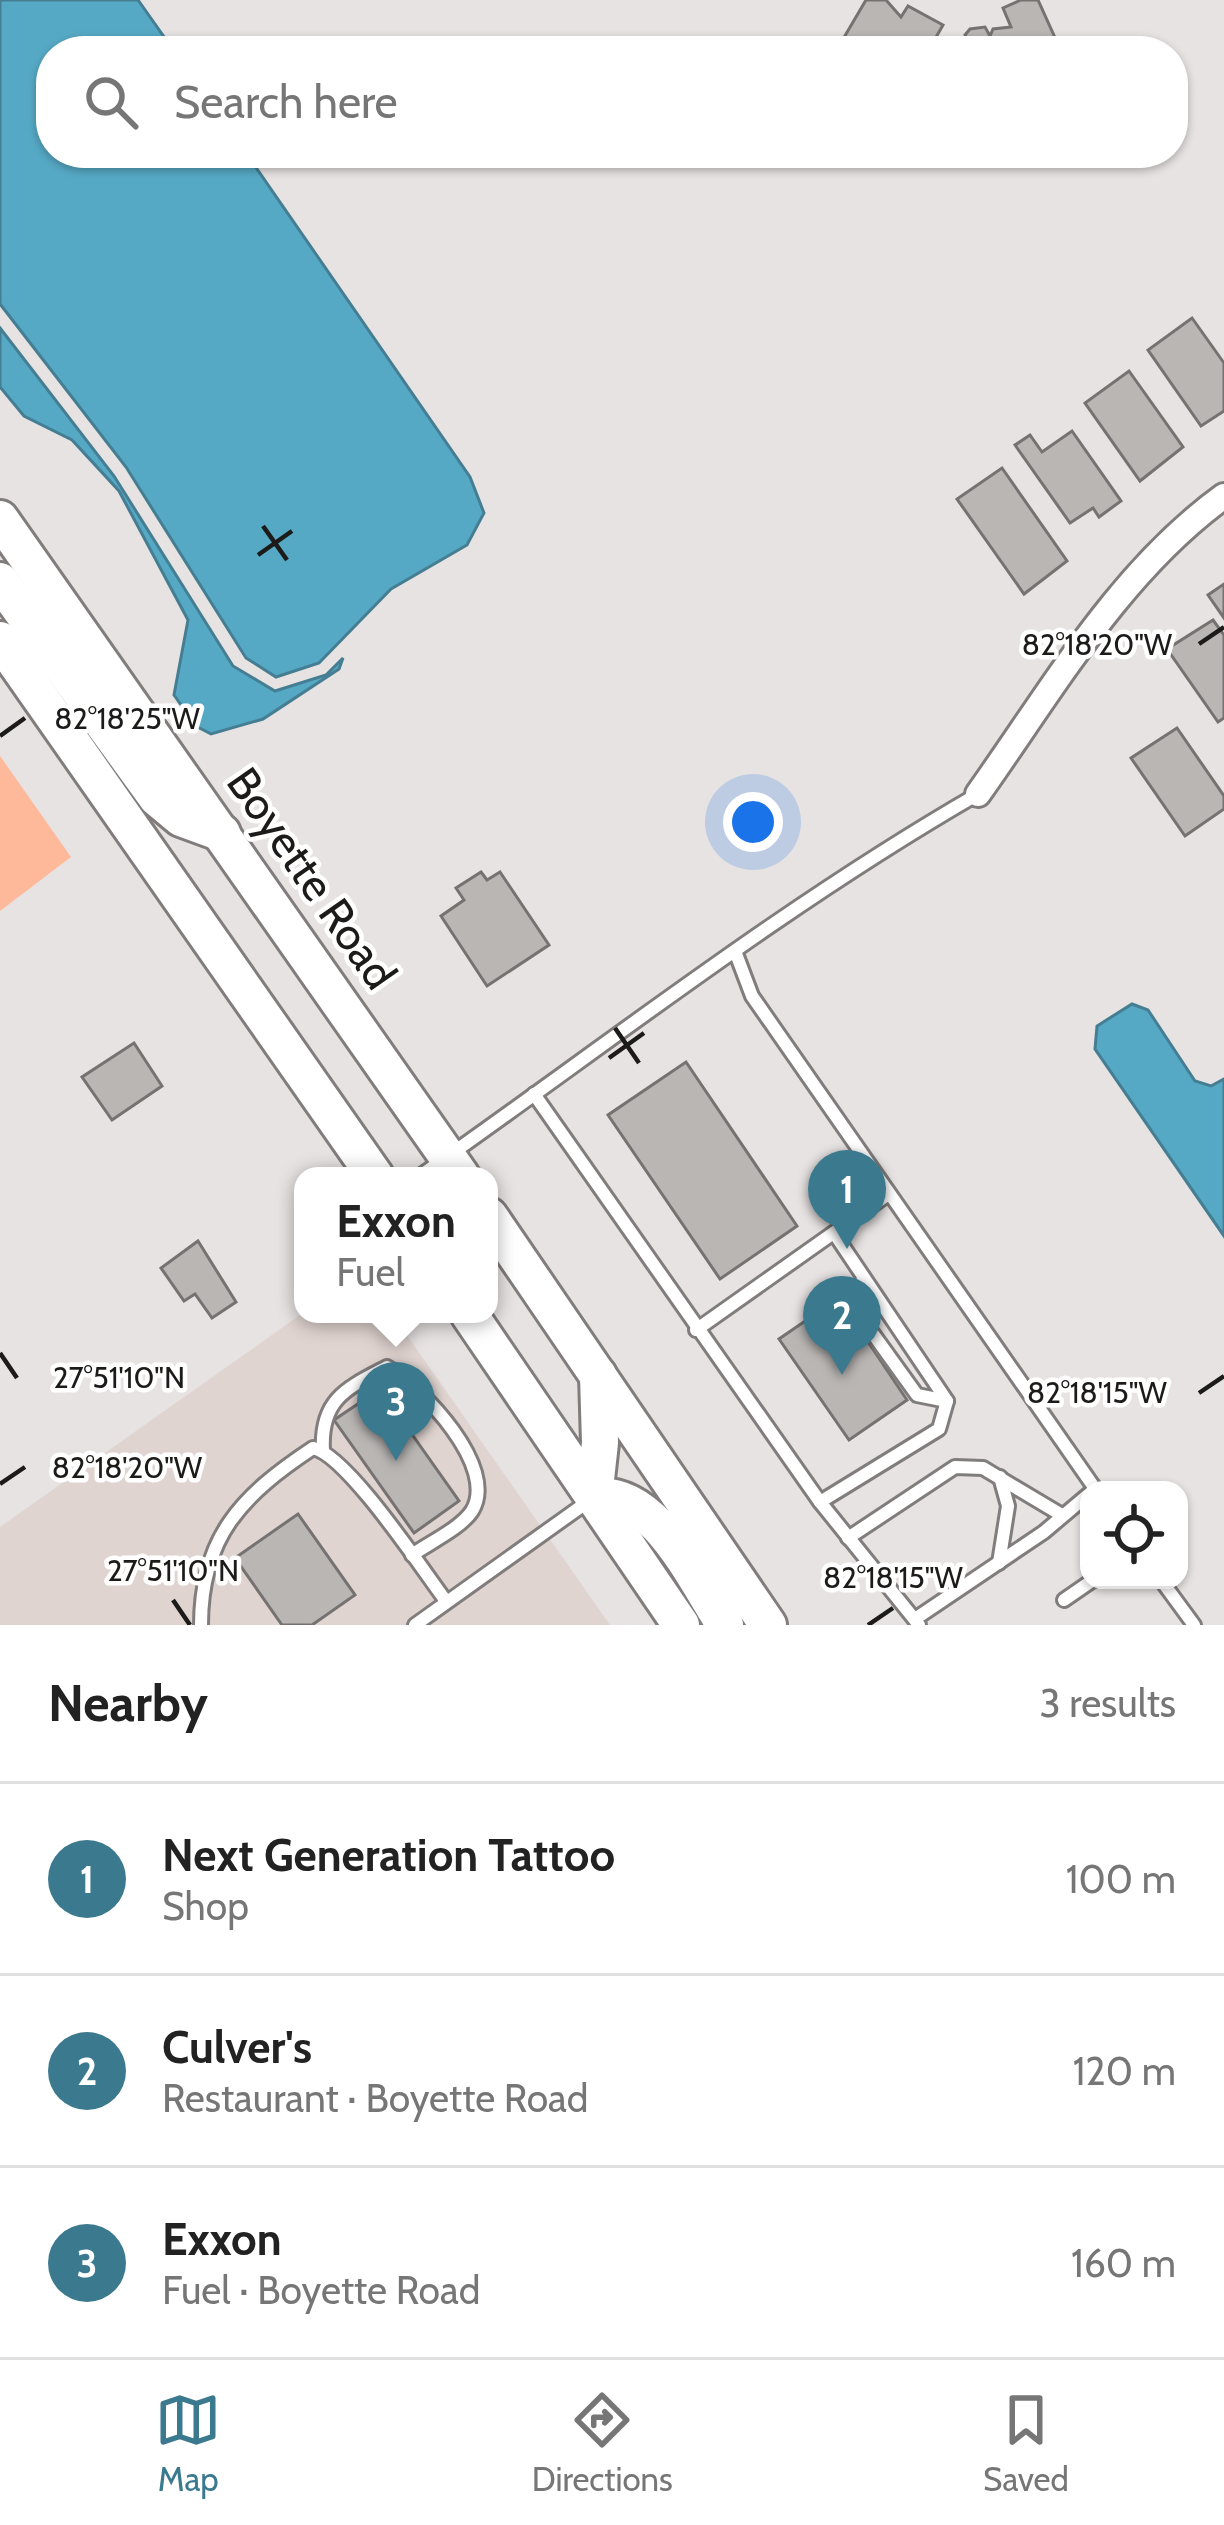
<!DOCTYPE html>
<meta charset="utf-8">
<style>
:root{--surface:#fff;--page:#f6f6f6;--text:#222;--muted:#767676;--line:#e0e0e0;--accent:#3b798f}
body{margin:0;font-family:Cabin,sans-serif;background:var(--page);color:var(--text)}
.controls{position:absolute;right:36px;bottom:36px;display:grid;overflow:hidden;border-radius:24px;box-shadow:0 3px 9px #0004}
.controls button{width:108px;height:108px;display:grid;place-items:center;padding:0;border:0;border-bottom:3px solid var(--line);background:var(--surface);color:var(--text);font:60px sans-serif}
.you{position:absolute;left:753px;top:822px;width:42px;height:42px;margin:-30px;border:9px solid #fff;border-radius:50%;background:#1a73e8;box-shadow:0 0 0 18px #1a73e833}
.badge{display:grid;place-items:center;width:78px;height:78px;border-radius:50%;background:var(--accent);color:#fff;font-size:39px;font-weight:700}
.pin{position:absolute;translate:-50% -99px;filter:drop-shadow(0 3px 6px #0008)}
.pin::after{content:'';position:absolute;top:63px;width:42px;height:36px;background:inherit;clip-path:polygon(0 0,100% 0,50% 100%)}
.popup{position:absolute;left:294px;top:1167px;width:204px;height:156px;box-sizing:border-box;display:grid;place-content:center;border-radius:24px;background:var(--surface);filter:drop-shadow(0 3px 9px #0005);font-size:39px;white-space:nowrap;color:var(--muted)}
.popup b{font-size:45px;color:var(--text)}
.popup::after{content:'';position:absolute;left:50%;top:100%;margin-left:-24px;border:24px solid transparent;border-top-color:var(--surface)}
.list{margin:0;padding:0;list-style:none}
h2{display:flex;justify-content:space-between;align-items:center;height:156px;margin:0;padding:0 48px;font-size:51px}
h2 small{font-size:39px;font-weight:400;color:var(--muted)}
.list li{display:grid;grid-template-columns:78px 1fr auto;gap:36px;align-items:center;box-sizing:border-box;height:192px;padding:0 48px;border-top:3px solid var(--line)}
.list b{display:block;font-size:45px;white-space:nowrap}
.list p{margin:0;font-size:39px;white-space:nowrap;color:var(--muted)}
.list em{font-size:39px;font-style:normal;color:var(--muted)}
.icon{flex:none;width:66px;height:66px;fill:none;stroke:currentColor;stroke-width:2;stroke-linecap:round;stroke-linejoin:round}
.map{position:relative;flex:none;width:1224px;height:1625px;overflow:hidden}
.search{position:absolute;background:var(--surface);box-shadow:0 3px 9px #0004;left:36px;right:36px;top:36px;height:132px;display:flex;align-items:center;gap:30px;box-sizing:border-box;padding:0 42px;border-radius:48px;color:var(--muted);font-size:45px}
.sheet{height:732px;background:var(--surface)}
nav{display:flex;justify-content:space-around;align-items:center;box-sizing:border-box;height:168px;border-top:3px solid var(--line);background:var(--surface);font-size:33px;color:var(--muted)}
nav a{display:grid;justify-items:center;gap:6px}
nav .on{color:var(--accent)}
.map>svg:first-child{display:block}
.built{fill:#e0d4d0}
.green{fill:#feb99b}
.water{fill:#56a9c5;stroke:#457e92;stroke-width:3}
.building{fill:#b9b6b4;stroke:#757271;stroke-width:3}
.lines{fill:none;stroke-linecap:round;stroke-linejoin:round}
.lane-casing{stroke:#817d7c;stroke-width:18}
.street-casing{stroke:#817d7c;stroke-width:30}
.secondary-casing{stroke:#817d7c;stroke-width:42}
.lane{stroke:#fff;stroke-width:12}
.street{stroke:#fff;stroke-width:24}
.secondary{stroke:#fff;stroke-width:36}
.ticks{fill:none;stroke:#1c1b1a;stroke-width:4.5}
.labels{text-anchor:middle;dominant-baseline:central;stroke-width:9;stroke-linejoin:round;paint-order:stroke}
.street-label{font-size:45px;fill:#1c1b1a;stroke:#fff}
.ticks-label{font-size:30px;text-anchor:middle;fill:#1c1b1a;stroke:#fff;stroke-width:9;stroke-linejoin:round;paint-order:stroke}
</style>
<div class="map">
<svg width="1224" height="1625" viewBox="0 0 1224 1625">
<rect width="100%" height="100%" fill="#e7e3e2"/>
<path class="built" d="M303,1313L392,1314L610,1625H0V1527Z"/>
<path class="green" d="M0,756L71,857L0,911Z"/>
<g class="water">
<path d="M0,0H138L174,51H51V153H246L470,477L484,513L467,545L391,589L319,663L276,677L246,658L126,467L0,304Z"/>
<path d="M0,328L114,476L233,666L275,691L326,675L343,658L339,669L263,719L211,734L196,726L174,695L188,620L119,491L72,440L24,416L0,387Z"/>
<path d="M1132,1004L1148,1010L1195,1081L1211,1086L1224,1079V1236L1095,1049L1097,1026Z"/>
</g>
<g class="building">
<path d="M866,0H886L901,17L908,6L943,25L928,51H836Z"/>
<path d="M1021,0H1038L1061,51H973L965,35L970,29L985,27L990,36L993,29L1011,27L1003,8Z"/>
<path d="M1192,318L1224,363V411L1201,426L1148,350Z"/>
<path d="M1129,371L1183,447L1140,481L1085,403Z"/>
<path d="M1072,431L1121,501L1099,517L1093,508L1070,523L1015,445L1030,435L1042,452Z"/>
<path d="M1002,468L1067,561L1024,594L957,499Z"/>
<path d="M1224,584V618L1208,595Z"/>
<path d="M1213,620L1224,635V718L1218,722L1167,649Z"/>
<path d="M1177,728L1224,796V809L1185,836L1131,758Z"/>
<path d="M481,872L487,880L500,872L549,945L487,986L441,916L464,900L456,888Z"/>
<path d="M134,1043L162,1086L112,1120L82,1077Z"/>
<path d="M686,1062L797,1226L720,1279L608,1115Z"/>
<path d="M198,1241L236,1302L212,1318L195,1294L184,1301L161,1268Z"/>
<path d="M830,1304L858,1345L866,1339L907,1400L849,1440L779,1339Z"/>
<path d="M380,1389L459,1501L414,1533L334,1420Z"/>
<path d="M298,1514L355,1595L312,1625H282L235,1558Z"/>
</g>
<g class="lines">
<g class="lane-casing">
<g id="lane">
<path d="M735,951L752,996L1096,1490"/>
<path d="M534,1094L820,1502L919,1625"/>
<path d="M420,1176C604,1047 782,907 978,794"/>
<path d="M863,1277L858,1313L917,1395L947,1401"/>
<path d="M696,1330L887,1195"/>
<path d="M323,1451C320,1399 347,1388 387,1367C422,1387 499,1467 472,1511C461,1528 429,1543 412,1555"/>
<path d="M820,1502L939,1429L947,1401L834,1233"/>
<path d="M848,1538L955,1467L983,1468L1060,1514"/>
<path d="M999,1563L1008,1506L1000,1477"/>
<path d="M1161,1580L1194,1625"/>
<path d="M1064,1600L1093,1580"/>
<path d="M915,1619L1044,1532L1089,1494"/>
<path d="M201,1625C201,1537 242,1495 313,1448C347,1455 422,1569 446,1601"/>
<path d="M415,1625L593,1498"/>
</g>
</g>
<g class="street-casing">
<path id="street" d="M978,794C1052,690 1119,572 1224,496"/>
</g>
<g class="secondary-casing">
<g id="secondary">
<path d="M0,519L461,1176"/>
<path d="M0,581L157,798L181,818L222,833"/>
<path d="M0,640L375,1176"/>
<path d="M489,1216L768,1625"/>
<path d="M469,1314L681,1625"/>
<path d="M594,1497C655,1488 695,1581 725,1625"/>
<path d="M594,1497L600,1443L598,1375"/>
</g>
</g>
<use href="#lane" class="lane"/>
<use href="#street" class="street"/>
<use href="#secondary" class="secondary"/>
</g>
<path class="ticks" d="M263,526L287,560M258,555L292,531M1199,644L1224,627M0,736L25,718M615,1028L639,1063M609,1058L644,1033M0,1353L17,1378M1199,1393L1224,1376M0,1484L25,1467M173,1600L190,1625M868,1625L893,1608"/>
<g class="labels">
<g class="street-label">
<text transform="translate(312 878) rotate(55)">Boyette Road</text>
</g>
</g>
<g class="ticks-label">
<text x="1097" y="655">82°18'20"W</text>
<text x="127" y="729">82°18'25"W</text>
<text x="119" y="1388">27°51'10"N</text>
<text x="1097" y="1403">82°18'15"W</text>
<text x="127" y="1478">82°18'20"W</text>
<text x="173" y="1581">27°51'10"N</text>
<text x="893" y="1588">82°18'15"W</text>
</g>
</svg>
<div class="controls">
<button><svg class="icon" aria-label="locate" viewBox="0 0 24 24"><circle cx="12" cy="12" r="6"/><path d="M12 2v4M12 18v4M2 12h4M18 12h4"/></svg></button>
</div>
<div class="you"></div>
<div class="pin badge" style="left:847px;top:1249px">1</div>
<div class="pin badge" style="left:842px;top:1375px">2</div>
<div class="pin badge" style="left:396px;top:1461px">3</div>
<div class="popup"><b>Exxon</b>Fuel</div>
<div class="search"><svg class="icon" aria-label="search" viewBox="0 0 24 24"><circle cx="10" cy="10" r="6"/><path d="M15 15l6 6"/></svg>Search here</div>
</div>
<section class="sheet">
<h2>Nearby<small>3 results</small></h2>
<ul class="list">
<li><span class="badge">1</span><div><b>Next Generation Tattoo</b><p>Shop</p></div><em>100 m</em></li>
<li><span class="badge">2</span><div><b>Culver's</b><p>Restaurant · Boyette Road</p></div><em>120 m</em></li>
<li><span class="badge">3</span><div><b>Exxon</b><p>Fuel · Boyette Road</p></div><em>160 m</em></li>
</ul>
</section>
<nav>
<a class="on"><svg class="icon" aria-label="map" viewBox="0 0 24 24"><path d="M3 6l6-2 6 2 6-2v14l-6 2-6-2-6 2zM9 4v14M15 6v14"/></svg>Map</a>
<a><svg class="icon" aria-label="directions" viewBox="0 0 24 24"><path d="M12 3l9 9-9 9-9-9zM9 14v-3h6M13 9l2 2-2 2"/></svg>Directions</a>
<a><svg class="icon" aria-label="saved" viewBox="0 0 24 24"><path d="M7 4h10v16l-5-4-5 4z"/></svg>Saved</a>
</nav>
